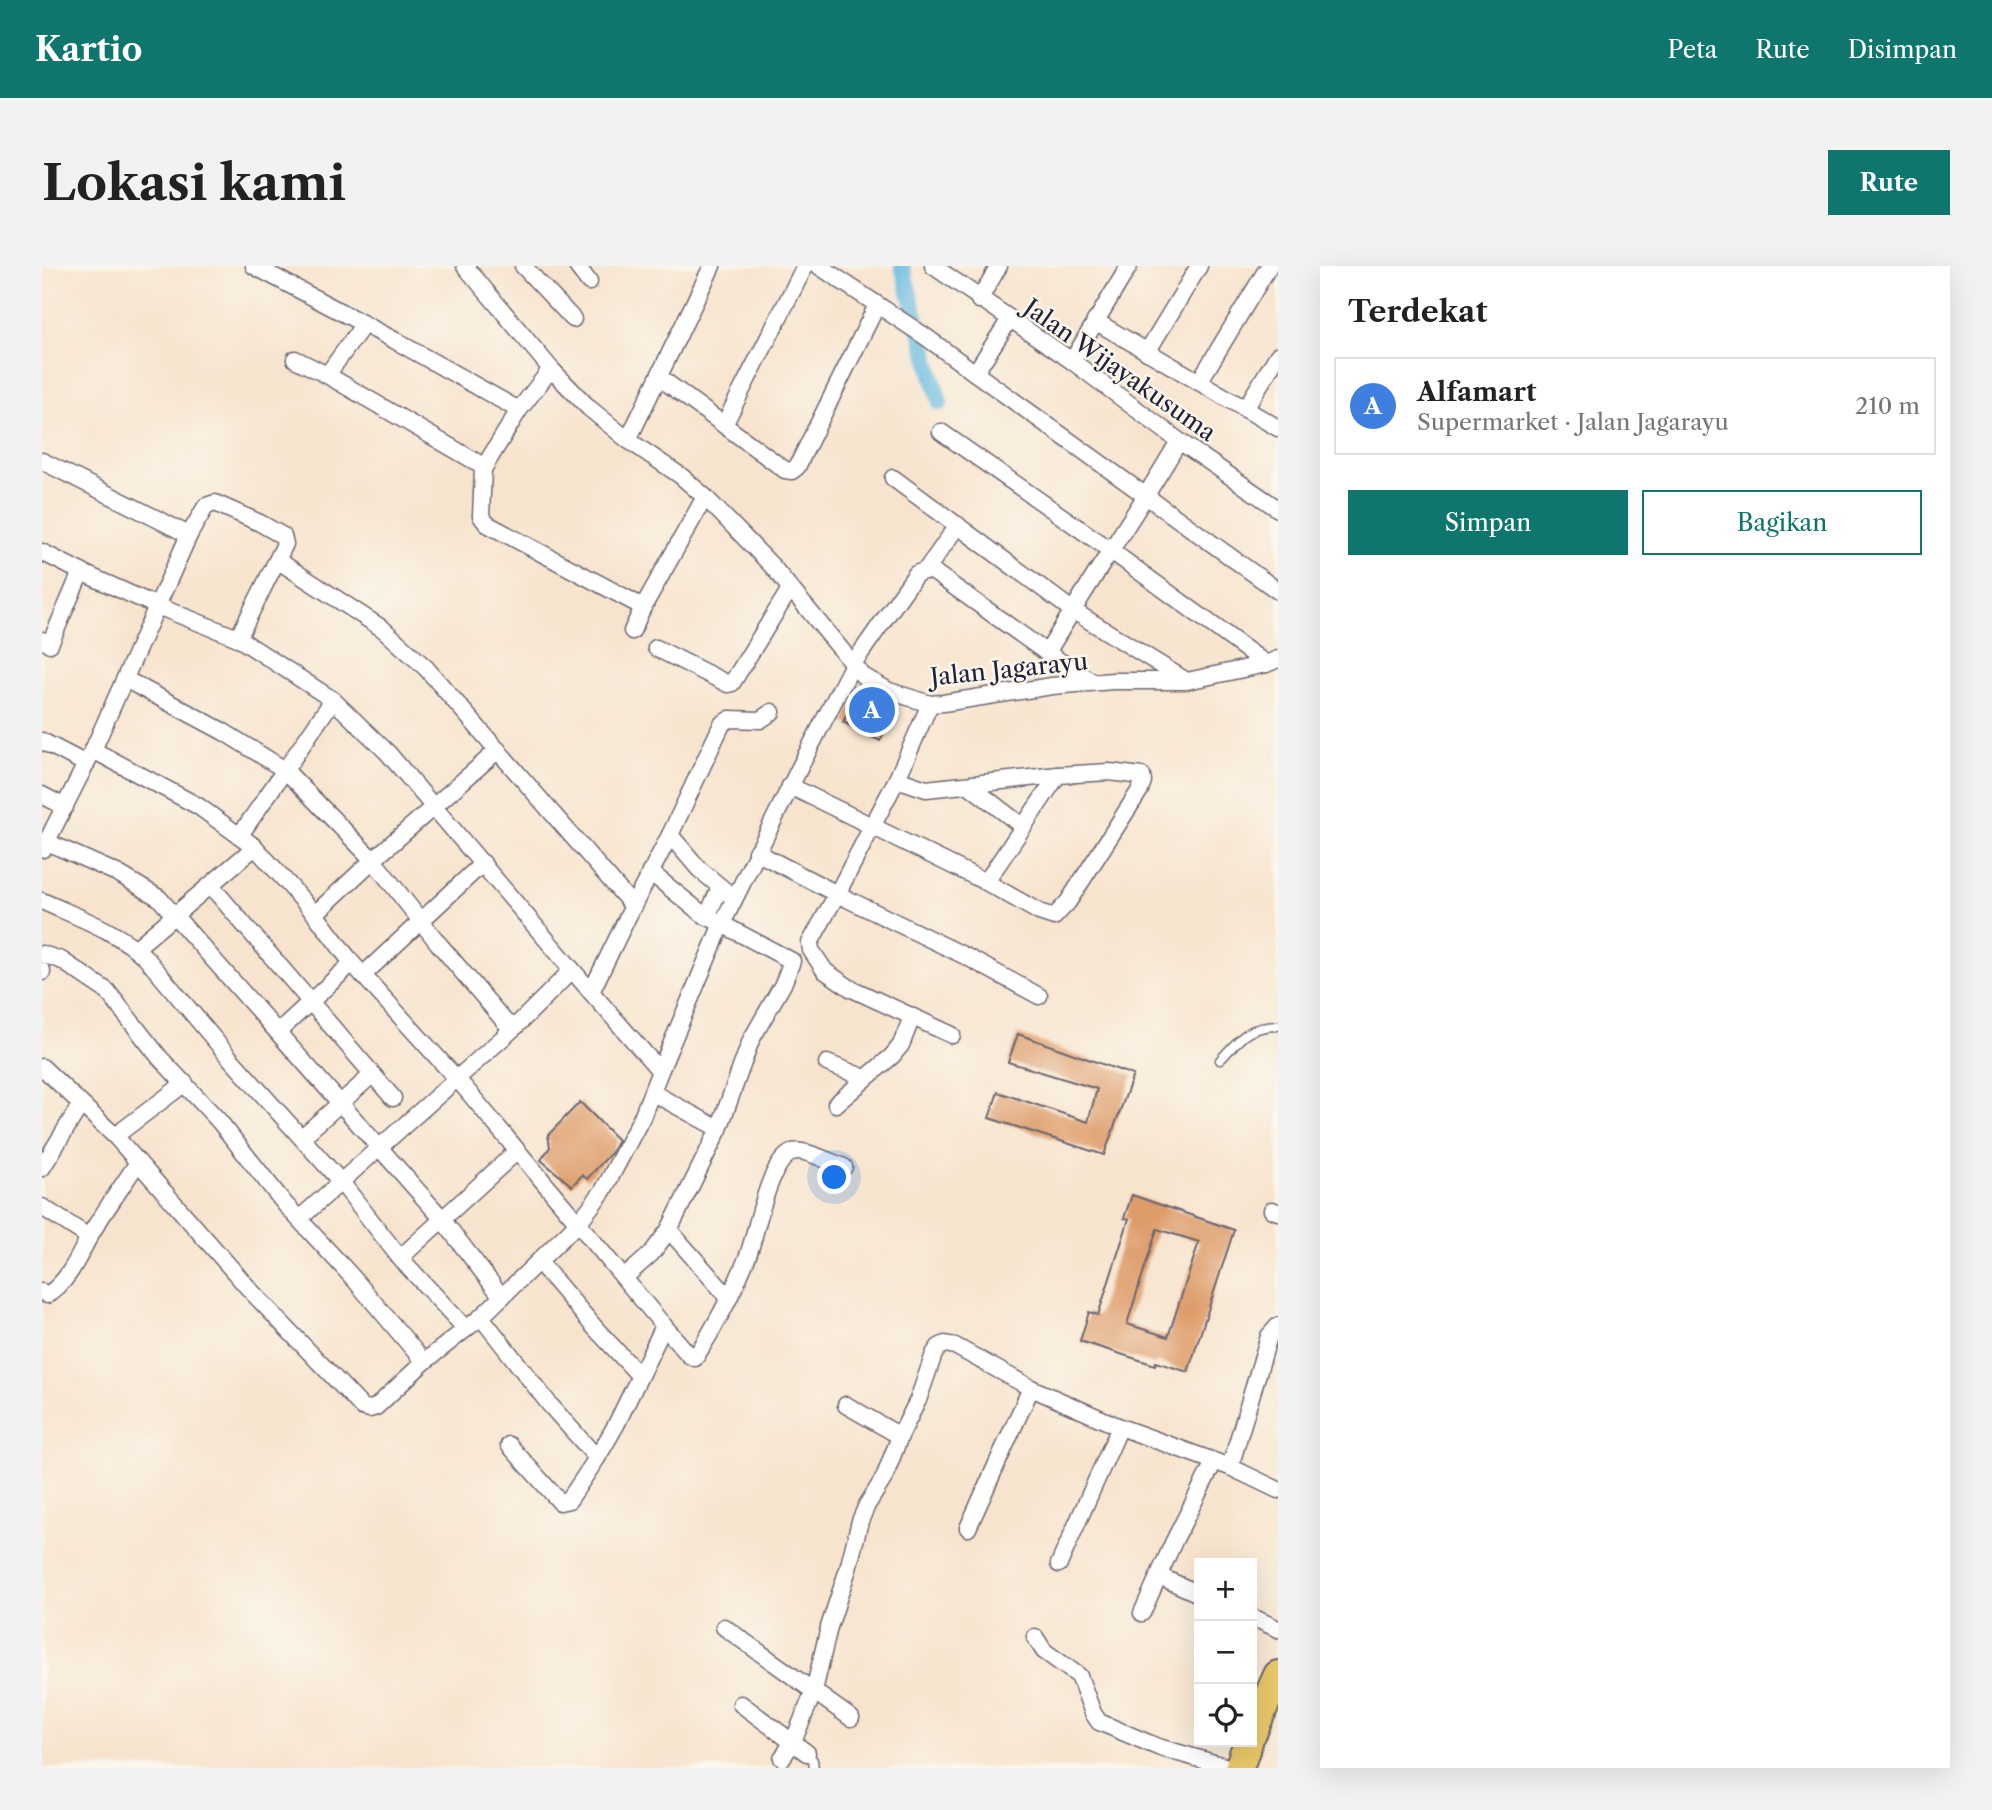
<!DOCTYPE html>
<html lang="id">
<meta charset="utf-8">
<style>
:root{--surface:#fff;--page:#f2f2f2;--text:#222;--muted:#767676;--line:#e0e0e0;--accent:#0f766e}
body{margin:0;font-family:"Libre Caslon Text",serif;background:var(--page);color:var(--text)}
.controls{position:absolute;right:21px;bottom:21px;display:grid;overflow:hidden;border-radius:0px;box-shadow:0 7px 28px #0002}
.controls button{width:63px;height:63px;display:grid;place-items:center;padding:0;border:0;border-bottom:2px solid var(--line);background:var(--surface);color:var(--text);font:35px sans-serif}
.you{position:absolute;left:793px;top:912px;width:24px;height:24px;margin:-18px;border:5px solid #fff;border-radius:50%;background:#1a73e8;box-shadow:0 0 0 10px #1a73e833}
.badge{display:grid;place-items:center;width:46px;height:46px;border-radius:50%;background:var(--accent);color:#fff;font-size:23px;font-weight:700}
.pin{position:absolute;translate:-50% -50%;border:4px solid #fff;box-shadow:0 2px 7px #0006}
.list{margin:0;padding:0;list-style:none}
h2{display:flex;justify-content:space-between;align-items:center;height:91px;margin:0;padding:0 28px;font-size:30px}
h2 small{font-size:23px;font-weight:400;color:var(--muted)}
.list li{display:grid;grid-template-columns:46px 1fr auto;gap:21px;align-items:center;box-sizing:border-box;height:98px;margin:0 14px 14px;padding:0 14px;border:2px solid var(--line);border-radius:0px}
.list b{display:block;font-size:26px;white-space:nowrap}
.list p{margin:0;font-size:23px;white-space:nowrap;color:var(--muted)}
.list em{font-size:23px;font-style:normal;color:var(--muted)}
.actions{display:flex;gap:14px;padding:21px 28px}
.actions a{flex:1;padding:16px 0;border:2px solid var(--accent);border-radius:0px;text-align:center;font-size:24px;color:var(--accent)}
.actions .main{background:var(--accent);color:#fff}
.icon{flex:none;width:38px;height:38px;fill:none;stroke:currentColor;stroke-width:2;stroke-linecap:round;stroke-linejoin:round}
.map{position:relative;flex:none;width:1236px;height:1502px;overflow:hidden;border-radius:0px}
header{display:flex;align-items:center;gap:42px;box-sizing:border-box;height:98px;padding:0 35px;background:var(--accent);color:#fff}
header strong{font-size:33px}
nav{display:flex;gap:38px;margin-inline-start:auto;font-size:24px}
.intro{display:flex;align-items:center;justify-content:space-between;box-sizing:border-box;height:168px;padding:0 42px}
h1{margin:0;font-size:49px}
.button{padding:18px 32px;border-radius:0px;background:var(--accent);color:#fff;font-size:24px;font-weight:700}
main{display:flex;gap:42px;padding:0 42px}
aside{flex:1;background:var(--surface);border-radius:0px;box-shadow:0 7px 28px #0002}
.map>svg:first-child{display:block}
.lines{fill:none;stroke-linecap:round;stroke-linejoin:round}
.canal{stroke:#62b8df;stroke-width:16}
.building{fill:#de9c6b;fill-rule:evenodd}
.service-casing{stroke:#6d666e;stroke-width:11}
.minor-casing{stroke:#6d666e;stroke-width:19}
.trunk-casing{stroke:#6d666e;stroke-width:32}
.service{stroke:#fff;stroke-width:8}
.minor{stroke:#fff;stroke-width:16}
.trunk{stroke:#e9c769;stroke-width:28}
.labels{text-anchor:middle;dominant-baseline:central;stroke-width:5;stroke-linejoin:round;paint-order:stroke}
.street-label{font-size:24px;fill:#22223b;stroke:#fbf7ec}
</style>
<header>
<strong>Kartio</strong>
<nav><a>Peta</a><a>Rute</a><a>Disimpan</a></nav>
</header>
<div class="intro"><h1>Lokasi kami</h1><a class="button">Rute</a></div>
<main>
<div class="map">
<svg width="1236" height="1502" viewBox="0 0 1236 1502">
<rect width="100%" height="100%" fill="#fbf7ec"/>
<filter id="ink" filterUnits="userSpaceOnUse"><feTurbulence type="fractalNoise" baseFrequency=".0143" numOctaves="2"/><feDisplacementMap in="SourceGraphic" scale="14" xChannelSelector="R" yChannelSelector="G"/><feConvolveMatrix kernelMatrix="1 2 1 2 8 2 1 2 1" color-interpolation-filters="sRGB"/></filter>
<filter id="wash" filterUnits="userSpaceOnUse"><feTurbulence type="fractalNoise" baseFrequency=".00686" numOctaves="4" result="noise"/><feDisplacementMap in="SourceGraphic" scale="28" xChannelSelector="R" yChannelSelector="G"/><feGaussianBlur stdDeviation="1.57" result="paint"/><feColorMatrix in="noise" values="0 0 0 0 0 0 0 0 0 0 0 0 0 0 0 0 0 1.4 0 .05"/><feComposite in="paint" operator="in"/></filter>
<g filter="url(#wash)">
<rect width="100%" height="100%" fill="#f7e4ce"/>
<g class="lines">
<path class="canal" d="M860,0L898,137"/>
</g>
<g id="blocks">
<g class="building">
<path d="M819,421L842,434L855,439L838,475L801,456Z"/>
<path d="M976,768L1091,809L1062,889L947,852L956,826L1046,856L1055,823L966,796Z"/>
<path d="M538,836L576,874L570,886L545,913L540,909L530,920L499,894L508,881L506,869Z"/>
<path d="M1090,929L1192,964L1146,1106L1114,1096L1113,1099L1038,1075L1047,1046L1056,1049L1087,953L1082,952ZM1115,963L1157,976L1126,1071L1085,1058Z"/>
</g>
</g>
</g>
<g filter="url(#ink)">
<use href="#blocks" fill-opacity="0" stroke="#6d666e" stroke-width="2"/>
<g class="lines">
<g class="service-casing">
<g id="service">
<path d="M1178,794C1199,772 1203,761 1236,760"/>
<path d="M765,1487L771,1494L772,1502"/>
</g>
</g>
<g class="minor-casing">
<g id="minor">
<path d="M212,0L352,74L477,144L509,103"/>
<path d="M423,0L509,103L547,142L586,174L639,210L663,231L730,300L821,410L847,425L888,438L901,437L1010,420L1071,415H1145L1224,398L1236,393"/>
<path d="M481,0L531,53"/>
<path d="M535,0L547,16"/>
<path d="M777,0L884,71L933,107"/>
<path d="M891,0L1030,95L1137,175L1236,243"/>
<path d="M937,34L957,0"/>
<path d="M968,53L933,107L1236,325"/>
<path d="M1053,55L1236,162"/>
<path d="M1105,86L1157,0"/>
<path d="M253,93L285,109L436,197L441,203L439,250L445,258L601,341L663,231"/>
<path d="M1030,95L1087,0"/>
<path d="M285,109L322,58"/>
<path d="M617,111L743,204L750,205L755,201L835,39"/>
<path d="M1157,116L1227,0"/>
<path d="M1203,143L1236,89"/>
<path d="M682,159L763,0"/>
<path d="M899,166L1068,284L1224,398"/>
<path d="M586,174L670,0"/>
<path d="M0,195L147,269"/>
<path d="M441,203L477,144"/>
<path d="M851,212L1030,344L1143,414"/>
<path d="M0,286L39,306"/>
<path d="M235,294L243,278L241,270L218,257L173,237L164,240L147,269L115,340L196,372L235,294L341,363L384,402L591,640L628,569L680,458L688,453L718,454L730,446"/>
<path d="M884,304L916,259"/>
<path d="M590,365L601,341"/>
<path d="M196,372L291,434L346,487L549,726L591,640"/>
<path d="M0,374L8,378L39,306L115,340L51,484L1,583"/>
<path d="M614,382L686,418L690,417L748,323"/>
<path d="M83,413L182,466L243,504L291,434"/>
<path d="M1051,416L1005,387C1047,315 1095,247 1137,175"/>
<path d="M0,475L44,498"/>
<path d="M51,484L156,540L213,581L273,648L310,697L423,822L622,1060L574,1159L555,1192L508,1139L439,1051L537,956L561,925L600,851L618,805L679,660L761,495L811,398L874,308L884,304L893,307L1005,387"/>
<path d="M855,513L888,438"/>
<path d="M748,520L944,616L997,646L1012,651L1026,636L1098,524L1101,515L1100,510L1067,506L1016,509L944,616"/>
<path d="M928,520L980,560"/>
<path d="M0,529L23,541"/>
<path d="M198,569L243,504L331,594L456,484"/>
<path d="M628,569L657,603L692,632"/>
<path d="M5,576L77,608L117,632L396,948L460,1031"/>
<path d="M714,586L795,628L768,677L769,684L783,705L808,722L910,769"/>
<path d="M169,620L351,832"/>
<path d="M0,635C35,651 76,665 104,692L187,791L299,916L358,992L424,1063"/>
<path d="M273,648L331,594L396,677L463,756L473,761"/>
<path d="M665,651L678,621"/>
<path d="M94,682L213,581"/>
<path d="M0,688L19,694L65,725L118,792L177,855L242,937L312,1013L382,1096L439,1051"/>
<path d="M0,706V705"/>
<path d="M321,709L441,597"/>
<path d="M549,726L618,805"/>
<path d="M997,730L925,691L795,628L855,513L884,523L1016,509"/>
<path d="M236,766L310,697"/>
<path d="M785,797L823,812"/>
<path d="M0,801L73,870L96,896C80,921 62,945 47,971C36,992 26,1016 5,1029L0,1026"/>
<path d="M611,827L677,863"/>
<path d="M794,838L850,790L859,779L870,751"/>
<path d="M73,870L143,817"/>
<path d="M260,871L330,809"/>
<path d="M96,896L209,1025L320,1141L328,1143L334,1141L382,1096"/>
<path d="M0,902L39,838"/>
<path d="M0,941L47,971"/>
<path d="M1230,944L1236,946"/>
<path d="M257,953L473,761L530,704"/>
<path d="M627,964L687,1032"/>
<path d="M358,992L475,885"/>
<path d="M497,996L554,1063L597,1109"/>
<path d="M583,1011L609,988L627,964L677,863L709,774L741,718L750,695L659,647L608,606"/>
<path d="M622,1060L647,1089L653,1092C673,1061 691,1027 705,992C715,968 725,896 751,886C760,882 791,897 802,901"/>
<path d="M804,1139L858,1170L876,1134L892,1088L897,1081L903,1078L913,1080L989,1122L1078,1161L1188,1201L1236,1224"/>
<path d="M467,1179L518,1236L527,1234L555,1192"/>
<path d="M1188,1201L1227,1070L1236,1060"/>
<path d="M926,1262L989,1122"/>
<path d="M1017,1298L1078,1161"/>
<path d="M1117,1310L1157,1328"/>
<path d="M1100,1347L1132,1275L1172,1196"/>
<path d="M1210,1351L1236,1363"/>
<path d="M682,1361L809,1452"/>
<path d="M993,1371L1002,1385L1037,1410L1051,1447L1057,1456L1116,1481L1189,1502"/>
<path d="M699,1438L765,1487"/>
<path d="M740,1492L751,1476L772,1425L787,1361L806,1303L818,1255L825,1239L842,1212L858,1170"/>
</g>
</g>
<g class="trunk-casing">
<g id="trunk">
<path d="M1210,1467L1236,1409"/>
<path d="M1197,1502L1206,1476"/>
</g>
</g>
<use href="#service" class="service"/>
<use href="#minor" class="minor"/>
<use href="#trunk" class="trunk"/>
</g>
</g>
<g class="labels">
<g class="street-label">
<text transform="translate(1078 104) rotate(35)">Jalan Wijayakusuma</text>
<text transform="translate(967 403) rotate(-6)">Jalan Jagarayu</text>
</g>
</g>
</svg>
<div class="controls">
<button>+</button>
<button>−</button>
<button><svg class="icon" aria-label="locate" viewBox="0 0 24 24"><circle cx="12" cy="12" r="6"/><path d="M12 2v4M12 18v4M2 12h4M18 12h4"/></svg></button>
</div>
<div class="you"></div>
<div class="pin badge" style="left:830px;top:444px;background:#3f7fe0">A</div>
</div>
<aside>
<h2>Terdekat<small></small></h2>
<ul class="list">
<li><span class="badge" style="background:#3f7fe0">A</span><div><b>Alfamart</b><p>Supermarket · Jalan Jagarayu</p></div><em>210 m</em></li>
</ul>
<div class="actions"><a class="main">Simpan</a><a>Bagikan</a></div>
</aside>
</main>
